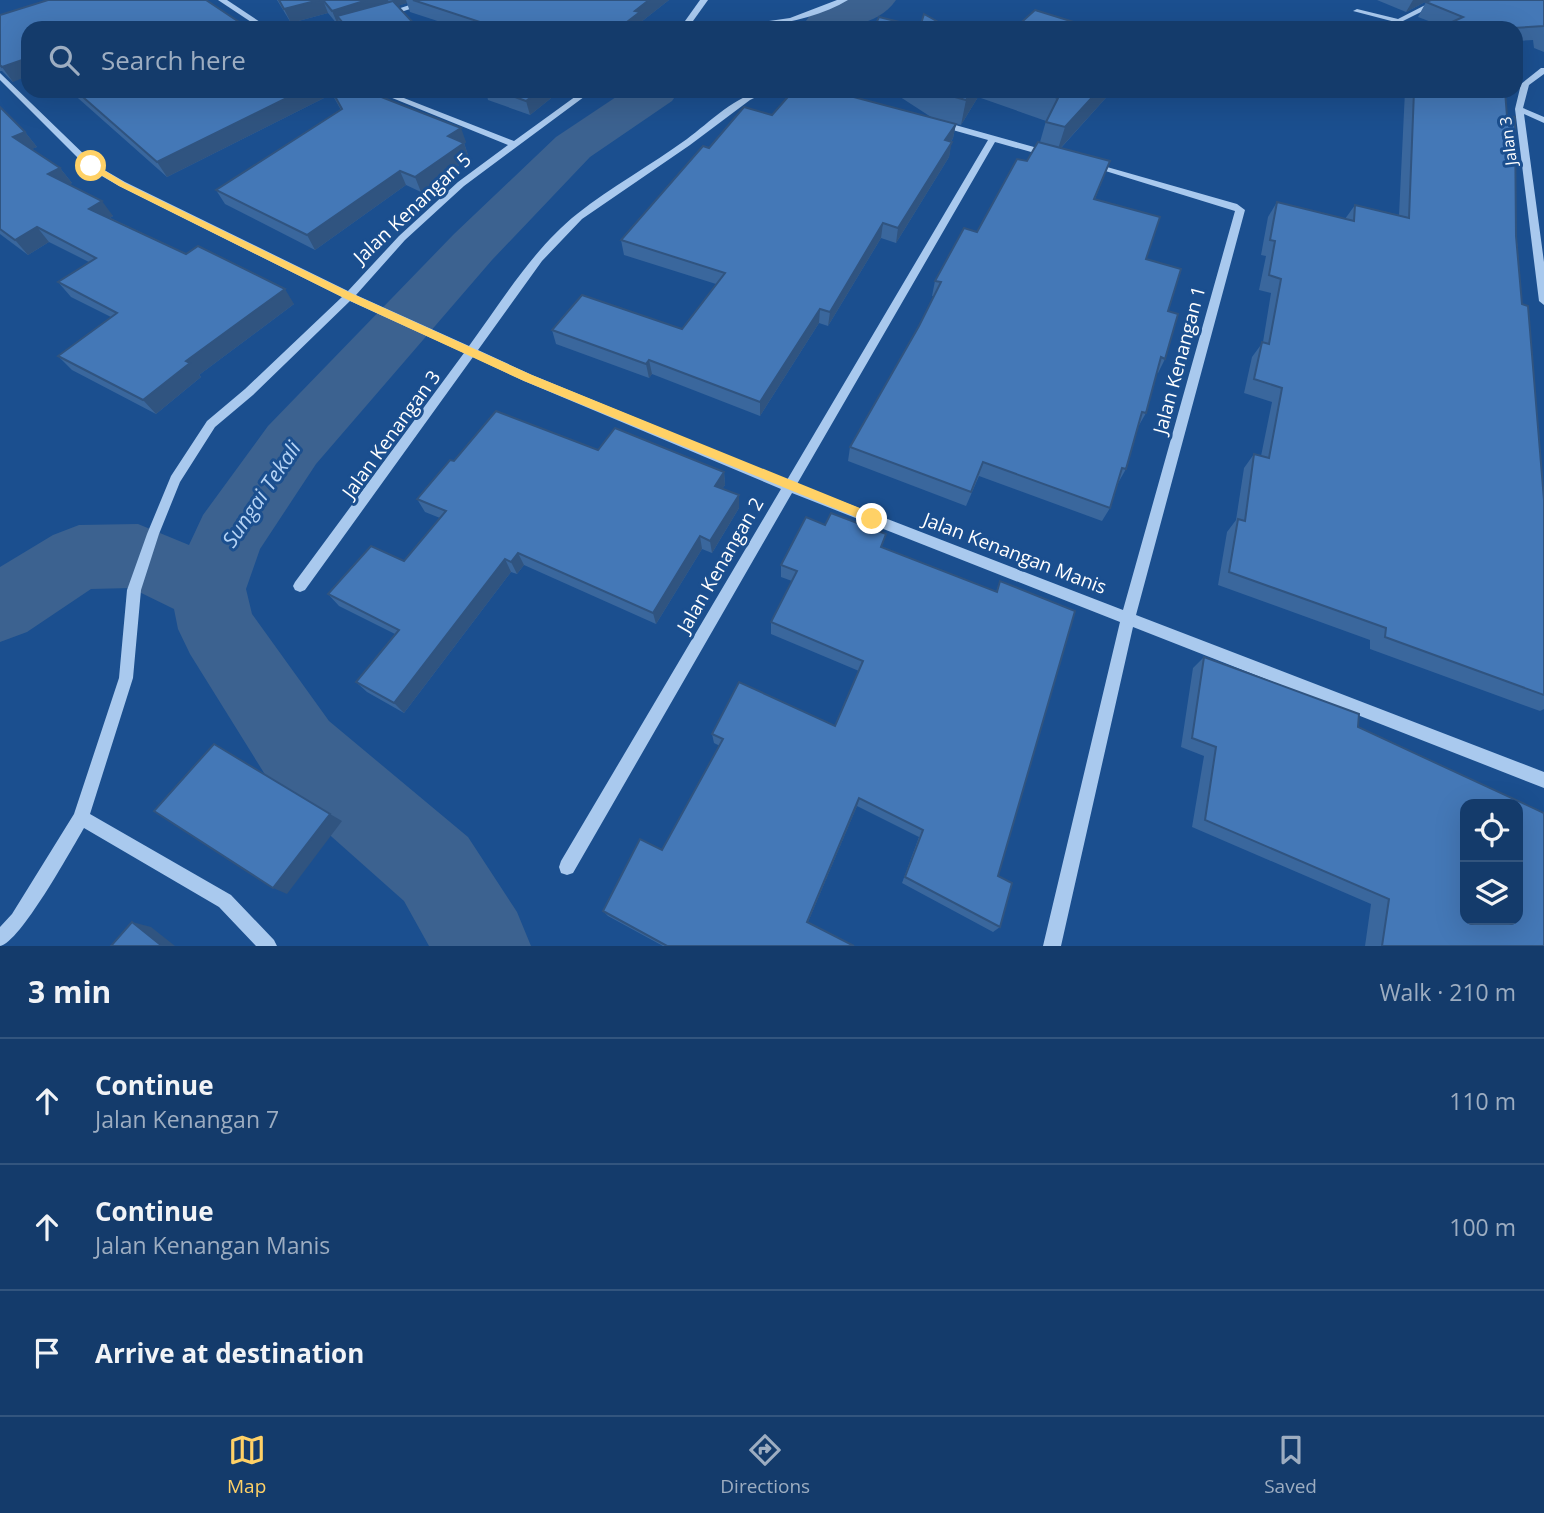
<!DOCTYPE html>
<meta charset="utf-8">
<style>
:root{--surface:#143b6b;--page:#214673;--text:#f1f3f6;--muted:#9dadc1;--line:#33557e;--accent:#ffd166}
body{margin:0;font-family:"Open Sans",sans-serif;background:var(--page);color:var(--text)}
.controls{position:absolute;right:21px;bottom:21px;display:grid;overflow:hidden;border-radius:14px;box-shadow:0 7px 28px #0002}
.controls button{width:63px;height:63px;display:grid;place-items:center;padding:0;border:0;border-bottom:2px solid var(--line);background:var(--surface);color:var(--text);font:35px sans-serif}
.stop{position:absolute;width:21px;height:21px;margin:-16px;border:5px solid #ffd166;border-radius:50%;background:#fff}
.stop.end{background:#ffd166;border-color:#fff;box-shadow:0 2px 7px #0008}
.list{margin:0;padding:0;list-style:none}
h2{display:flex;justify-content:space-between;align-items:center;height:91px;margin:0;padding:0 28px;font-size:30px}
h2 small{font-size:23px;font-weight:400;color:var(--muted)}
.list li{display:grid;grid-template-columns:46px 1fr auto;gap:21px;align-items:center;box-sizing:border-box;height:126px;padding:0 28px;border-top:2px solid var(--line)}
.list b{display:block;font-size:26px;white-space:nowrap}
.list p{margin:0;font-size:23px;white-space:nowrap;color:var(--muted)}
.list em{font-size:23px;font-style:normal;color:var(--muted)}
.icon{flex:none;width:38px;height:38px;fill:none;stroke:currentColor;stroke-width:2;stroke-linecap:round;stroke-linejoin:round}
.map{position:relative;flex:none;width:1544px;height:946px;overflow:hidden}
.search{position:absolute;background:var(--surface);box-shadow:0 7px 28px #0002;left:21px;right:21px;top:21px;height:77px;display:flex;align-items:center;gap:18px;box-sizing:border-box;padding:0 24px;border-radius:21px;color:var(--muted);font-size:26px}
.sheet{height:469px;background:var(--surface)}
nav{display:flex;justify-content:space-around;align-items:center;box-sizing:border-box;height:98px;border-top:2px solid var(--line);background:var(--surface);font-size:19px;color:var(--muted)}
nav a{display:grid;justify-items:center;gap:4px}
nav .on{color:var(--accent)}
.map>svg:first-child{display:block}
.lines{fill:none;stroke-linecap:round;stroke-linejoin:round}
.river{fill:#3c6290;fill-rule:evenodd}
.minor{fill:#a9c9ee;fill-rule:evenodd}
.wall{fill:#3a679d}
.shaded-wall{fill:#305480}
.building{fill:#4478b7;stroke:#305480;stroke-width:2;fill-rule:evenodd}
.route{fill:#ffd166}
.labels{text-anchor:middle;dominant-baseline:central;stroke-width:6;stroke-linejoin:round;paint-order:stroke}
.far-street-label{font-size:16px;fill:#fff;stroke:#1b4f8f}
.street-label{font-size:19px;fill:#fff;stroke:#1b4f8f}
.water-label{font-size:21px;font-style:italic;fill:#b5d3f5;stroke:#1b4f8f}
</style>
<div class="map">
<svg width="1544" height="946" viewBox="0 0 1544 946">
<rect width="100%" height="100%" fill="#1b4f8f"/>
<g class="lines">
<g class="river">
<path d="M843,0H896C877,28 837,28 807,28L804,24L810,15Z"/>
<path d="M625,91H679L672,101L590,157L492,260L316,464L260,549L246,589L252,614L329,721L468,837L517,912L531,946H429L404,901L269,781L190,654L178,629L174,609L131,588L91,589L27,632L0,642V567L53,535L79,525L138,524L189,545L203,515L268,426L454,234L556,137Z"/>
</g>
<g class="minor">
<path d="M218,0H227L269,28H260Z"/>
<path d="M425,0H437L389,16L382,14Z"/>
<path d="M700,0H708L688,28H680Z"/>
<path d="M837,0H848C817,19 767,28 731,28L735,26L790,18Z"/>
<path d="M1435,0H1445L1399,23L1353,11L1357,9L1398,19Z"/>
<path d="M1541,68H1544V74L1529,85L1523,108L1544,117V123L1524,114L1544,262V305L1539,301L1515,109L1521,84Z"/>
<path d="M0,73L94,164L125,182L348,291L399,236L458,182L508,145L375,91H386L514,141L583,91H592L464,186L405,240L356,295L469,346C501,302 534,248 577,214C611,187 651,165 687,139C710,122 740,91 768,91L750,100L690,145L582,219L542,261L478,350L532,375L787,480L988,140L935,125V121H941L1052,152L1053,154L1049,157L995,142L797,484L1123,610L1235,211L1086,165L1087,163H1093L1237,204L1245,210L1136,615L1544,772V788L1133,627L1061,946H1043L1120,622L792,493L573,873L567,875L561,873L559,867L561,861L781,489L524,381L473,357L305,590L300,592L295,590L293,586L295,582L464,353L350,301L253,395L215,427L180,482L159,534L141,590L133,678L90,814L231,895L274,940L277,946H256L219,907L84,828C71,850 20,943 0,946V927L12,914L74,814L119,678L127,590L147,534L171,476L207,421L245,389L342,297L119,186L88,168L0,80Z"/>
</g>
</g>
<g class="wall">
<path d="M277,0H669L641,22L642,26L639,28H459L410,12L407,3L397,6L418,28H342L340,24L338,25L328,13L291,23Z"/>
<path d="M1377,0H1429L1406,12Z"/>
<path d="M1544,0V52L1534,48L1533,40L1516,41V28L1442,26L1418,17L1426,2Z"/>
<path d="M0,15L28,28L13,82L2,71H0Z"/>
<path d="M70,91H366L466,142L464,143L469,158L421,192L406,185L315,250L225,204L216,190L341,110L332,94L167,177Z"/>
<path d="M486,91H560L530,115L488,100Z"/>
<path d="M891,91H1112L1061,148L1104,176L1095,199L1146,259L1168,311L1165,359L1158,373H1157L1146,413L1138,427L1126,469L1118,483L1110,508L1102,521L979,476L966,506L848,461L850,447L919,326L934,296H932L935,281L977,232L1040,142L1046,121L978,97L961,125L956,124L953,138L951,142L949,157L896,243L881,238L828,326L819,323L760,416L652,374L649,378L556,344L552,330L682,329L716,284L624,255L621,240L709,148L772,115L931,117Z"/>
<path d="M1405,91H1505L1522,304L1544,500V709L1540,711L1370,649V640L1218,585L1227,532L1236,520L1244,468L1254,454L1261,456L1272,402L1244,393L1252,357L1263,342L1271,293L1259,290L1266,256L1261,255L1268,217L1277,202L1345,219L1355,205L1399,215Z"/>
<path d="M0,107L25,132L37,147L31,149L60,168L72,183L69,184L113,216L110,218L294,304L199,375L201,377L156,414L72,370L58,356L111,317L71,297L58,282L89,262L49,242L28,255L0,234Z"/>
<path d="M598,450L724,472L725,485L722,489L739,495V508L712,553L702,549L656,624L524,565L517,574L511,572L404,713L367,692L356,682L395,634L339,606L328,594L404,561L440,518L425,512L417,499L454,461Z"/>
<path d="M883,548L996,592L1000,581L998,876L1000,927L993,932L902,883L919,837L857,806L808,922L854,946H663L608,916L603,911L662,850L720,746L714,743L712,734L835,726L859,671L771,634V622L792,581L781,577V565Z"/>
<path d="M1204,657L1358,727L1544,946H1365L1371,904L1192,827L1204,756L1181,747L1193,668Z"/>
</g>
<g class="shaded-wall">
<path d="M319,0H323L328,13L291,23L284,9Z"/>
<path d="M367,0H388L391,8L337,16L340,24L338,25L332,11Z"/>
<path d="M393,0H406L407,3L395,7Z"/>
<path d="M649,0H669L641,22L642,26L639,28H619L635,11Z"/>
<path d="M1413,0H1429L1406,12Z"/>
<path d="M28,58V76L13,82L2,67Z"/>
<path d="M301,91H330L332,94L167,177L157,162Z"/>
<path d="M539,91H560L530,115L526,101Z"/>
<path d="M972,91H979L978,97L961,125L966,100Z"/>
<path d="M1098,91H1112L1057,152L1065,127Z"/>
<path d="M956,124L953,138L943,155L945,140Z"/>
<path d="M461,128L466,142L464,143L469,158L421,192L415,177L448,136Z"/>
<path d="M25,132L37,147L25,152L13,137Z"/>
<path d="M952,142L949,157L896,243L898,228Z"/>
<path d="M60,168L72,183L60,189L48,174Z"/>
<path d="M400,171L406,185L315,250L307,235Z"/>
<path d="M102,201L113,216L101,223L89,209Z"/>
<path d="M883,223L881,238L828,326L830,312Z"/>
<path d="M37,227L49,242L28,255L15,240Z"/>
<path d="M285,289L294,304L199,375L201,377L156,414L143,400L186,361Z"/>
<path d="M820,309L819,323L760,416V402Z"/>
<path d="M649,360L652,374L649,378L646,364Z"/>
<path d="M724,472L725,485L716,499L715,486Z"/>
<path d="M739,495V508L712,553L710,541Z"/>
<path d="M700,536L702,549L656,624L653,613Z"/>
<path d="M518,553L524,565L517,574L511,562Z"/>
<path d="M505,559L511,572L404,713L394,703Z"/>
<path d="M859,798L857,806L806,926L807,922Z"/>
<path d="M330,814L342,821L287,894L273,888Z"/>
<path d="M132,922L151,927L175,946H162Z"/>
</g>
<g class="building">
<path d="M48,0H206L248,28H28V58L2,67L0,65V15Z"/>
<path d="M279,0H319L284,9Z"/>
<path d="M323,0H367L332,11Z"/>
<path d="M413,0H649L635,11L640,12L619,28H498Z"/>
<path d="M1431,0H1544V27V26L1513,28H1439L1463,17L1426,2Z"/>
<path d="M393,1L418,28H347L337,16Z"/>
<path d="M1035,10L1093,28H1015Z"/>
<path d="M924,14L949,28H874L879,17L920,27Z"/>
<path d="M76,91H301L157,162Z"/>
<path d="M332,91H366L461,128L448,136L464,143L415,177L400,171L307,235L216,190L342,109Z"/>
<path d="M499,91H539L526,101Z"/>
<path d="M793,91H831L956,124L945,140L952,142L898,228L883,223L830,312L820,309L760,402L649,360L646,364L552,330L582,295L682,329L725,273L621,240L703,146L709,148L744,107L772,115Z"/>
<path d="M933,91H972L966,100Z"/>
<path d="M1036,91H1098L1065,127L1046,122L1058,98Z"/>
<path d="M1414,91H1505L1507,116L1515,117L1516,236L1522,304L1528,306L1544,500V695L1385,637L1386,628L1229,572L1238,519L1245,521L1254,454L1269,458L1282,388L1254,379L1262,342L1269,344L1281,279L1269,275L1275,241L1270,240L1277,202L1354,221L1355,205L1409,218Z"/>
<path d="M0,107L25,132L13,137L60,168L48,174L102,201L89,209L186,254L198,246L285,289L186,361L190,363L143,400L58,356L117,313L58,282L96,258L37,227L15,240L0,229Z"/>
<path d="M1038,142L1110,161L1094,199L1160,217L1146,259L1181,269L1168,311L1178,314L1165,359L1161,357L1146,413L1142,412L1126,469L1122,468L1110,508L983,462L971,492L850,447L919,326L941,282L935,281L964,228L977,232L1017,159L1027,161Z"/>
<path d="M496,411L598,450L615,428L724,472L715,486L739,495L710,541L700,536L653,613L518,553L511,562L505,559L394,703L356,682L399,630L328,594L371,546L404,561L446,511L417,499L450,460L454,461Z"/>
<path d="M831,513L886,534L881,547L997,592L1000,581L1075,611L998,876L1012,883L1000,927L905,877L923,830L859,798L807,922L854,946H667L603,911L640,839L662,850L723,739L712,734L739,682L835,726L863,661L771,622L797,571L781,565L806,517L825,525Z"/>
<path d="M1204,657L1359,714L1358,727L1544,813V946H1382L1389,899L1205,820L1216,747L1192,738ZM1465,804H1518V920H1465Z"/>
<path d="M214,744L330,814L273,888L154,811Z"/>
<path d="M132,922L162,946H111Z"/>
</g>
<path class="route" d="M88,164H94L125,183L353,294L532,375L877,515L878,519L872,523L868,522L524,381L346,299L119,186L88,167Z"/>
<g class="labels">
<g class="far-street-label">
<text transform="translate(1508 141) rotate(-97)">Jalan 3</text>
</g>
<g class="street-label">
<text transform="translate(412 208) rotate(-43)">Jalan Kenangan 5</text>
<text transform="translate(1179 360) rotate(-75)">Jalan Kenangan 1</text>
<text transform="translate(391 434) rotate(-54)">Jalan Kenangan 3</text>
<text transform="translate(1015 553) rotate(21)">Jalan Kenangan Manis</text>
<text transform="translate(720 565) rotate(-60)">Jalan Kenangan 2</text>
</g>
<g class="water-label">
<text transform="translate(261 494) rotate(-56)">Sungai Tekali</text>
</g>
</g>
</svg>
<div class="controls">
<button><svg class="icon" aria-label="locate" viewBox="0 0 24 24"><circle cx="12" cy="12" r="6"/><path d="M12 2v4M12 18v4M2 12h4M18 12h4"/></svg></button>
<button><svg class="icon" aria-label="layers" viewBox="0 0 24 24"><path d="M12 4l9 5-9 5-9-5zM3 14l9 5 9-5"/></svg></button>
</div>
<div class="stop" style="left:91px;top:166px"></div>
<div class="stop end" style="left:872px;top:519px"></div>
<div class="search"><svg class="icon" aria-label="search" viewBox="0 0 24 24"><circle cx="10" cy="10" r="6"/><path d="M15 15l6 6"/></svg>Search here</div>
</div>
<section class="sheet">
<h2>3 min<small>Walk · 210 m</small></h2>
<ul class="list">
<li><svg class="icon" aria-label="ahead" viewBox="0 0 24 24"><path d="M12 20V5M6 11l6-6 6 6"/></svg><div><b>Continue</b><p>Jalan Kenangan 7</p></div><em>110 m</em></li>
<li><svg class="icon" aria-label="ahead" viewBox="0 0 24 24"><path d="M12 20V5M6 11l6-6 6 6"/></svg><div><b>Continue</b><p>Jalan Kenangan Manis</p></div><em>100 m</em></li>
<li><svg class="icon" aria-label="arrive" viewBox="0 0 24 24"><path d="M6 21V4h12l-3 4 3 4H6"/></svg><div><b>Arrive at destination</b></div></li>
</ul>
</section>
<nav>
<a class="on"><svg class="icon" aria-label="map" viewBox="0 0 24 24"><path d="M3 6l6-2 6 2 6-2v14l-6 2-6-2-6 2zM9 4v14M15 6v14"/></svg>Map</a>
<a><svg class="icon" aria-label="directions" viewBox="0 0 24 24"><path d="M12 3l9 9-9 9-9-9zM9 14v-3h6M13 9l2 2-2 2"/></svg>Directions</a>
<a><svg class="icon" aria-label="saved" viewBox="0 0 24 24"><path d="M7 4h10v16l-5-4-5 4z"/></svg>Saved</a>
</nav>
